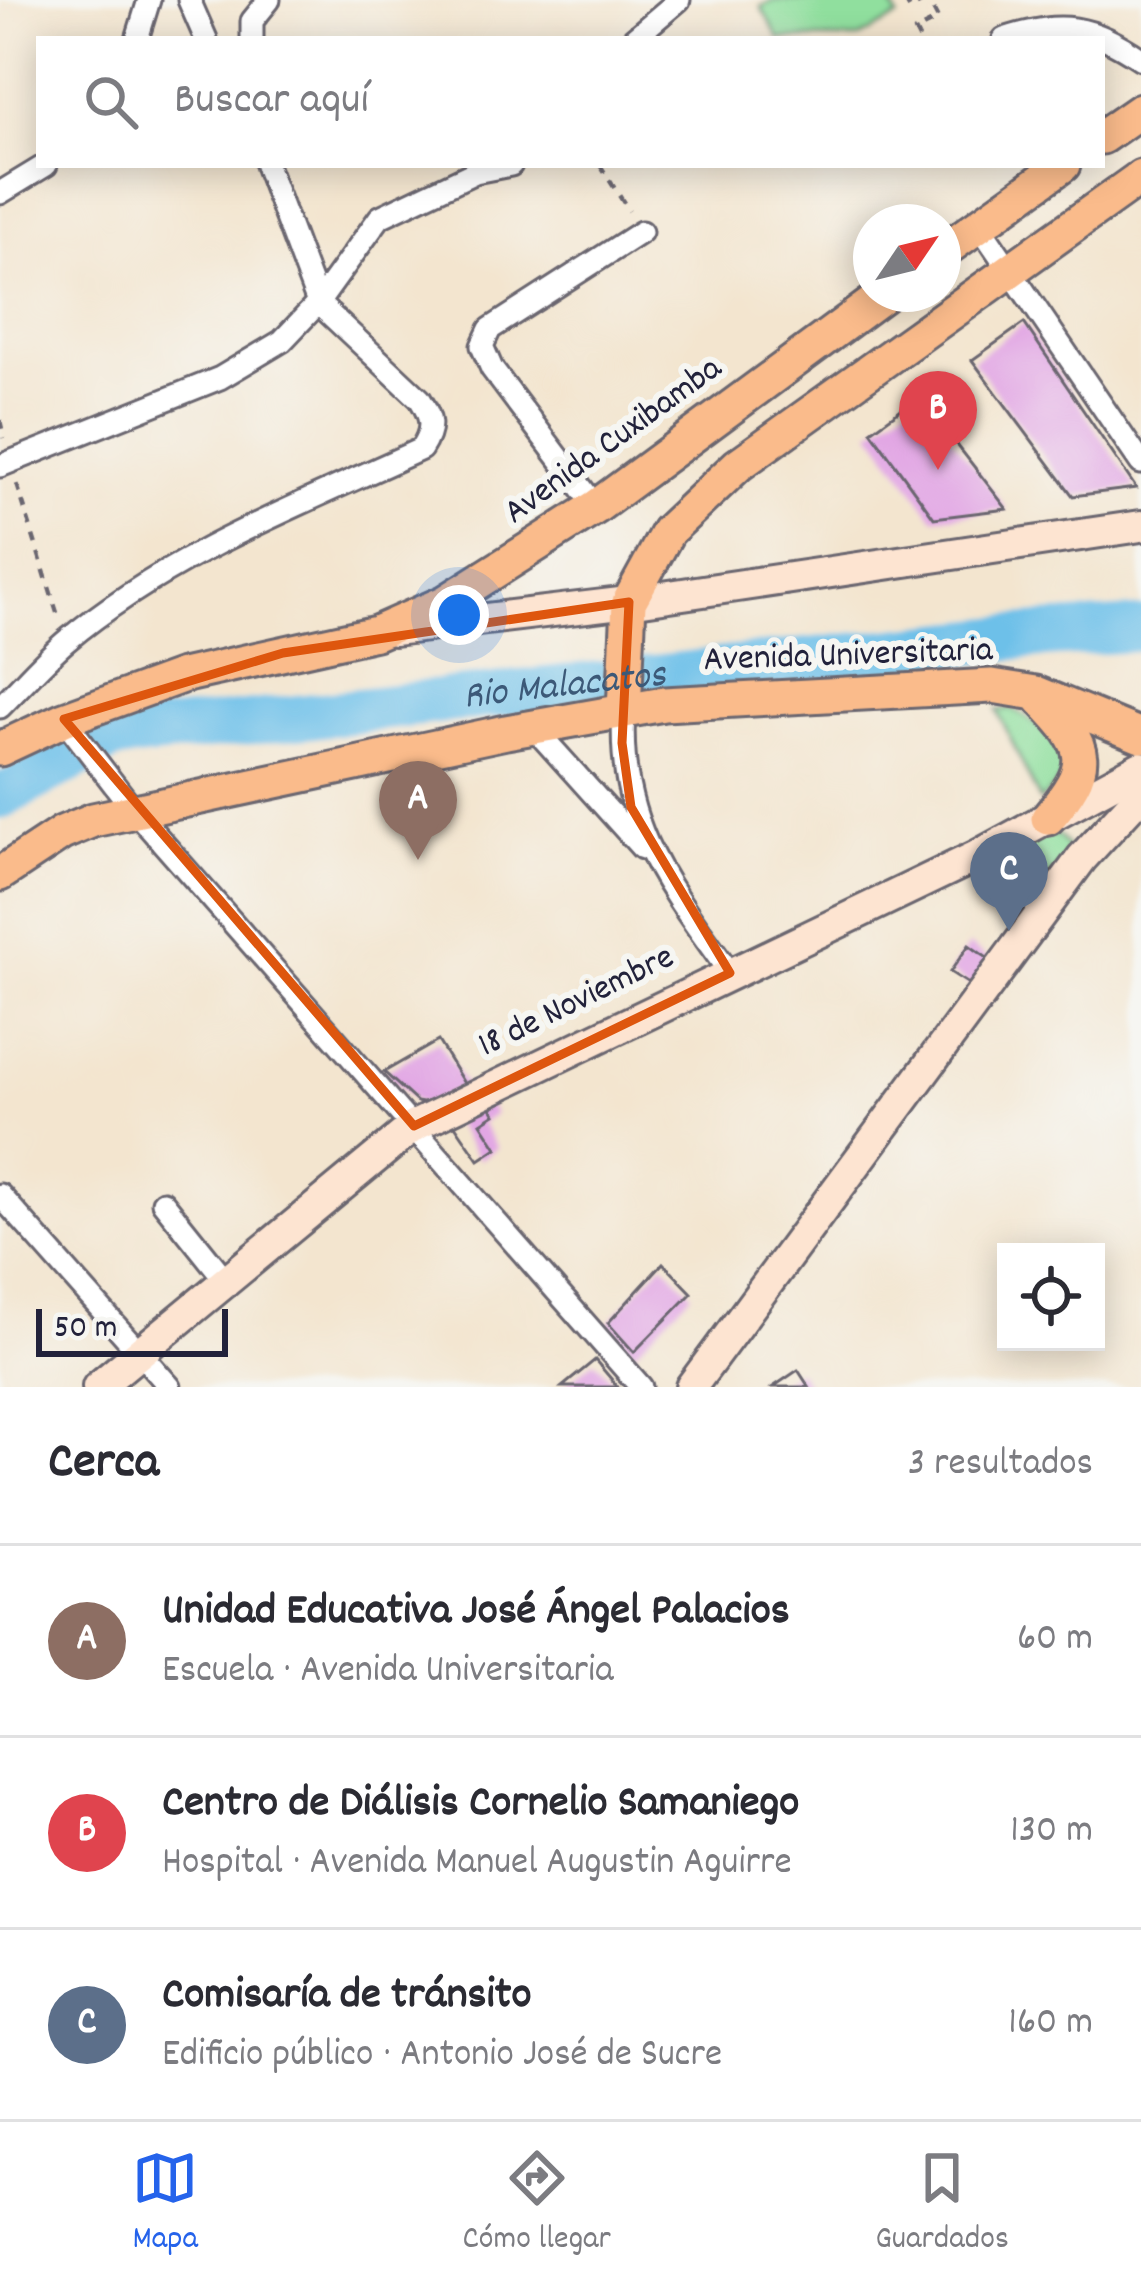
<!DOCTYPE html>
<html lang="es">
<meta charset="utf-8">
<style>
:root{--surface:#fff;--page:#f7f7f7;--text:#2b2b33;--muted:#7c7c81;--line:#e1e1e2;--accent:#2563eb}
body{margin:0;font-family:Dekko,sans-serif;background:var(--page);color:var(--text)}
.controls{position:absolute;right:36px;bottom:36px;display:grid;overflow:hidden;border-radius:0px;box-shadow:0 6px 30px #0003}
.controls button{width:108px;height:108px;display:grid;place-items:center;padding:0;border:0;border-bottom:3px solid var(--line);background:var(--surface);color:var(--text);font:60px sans-serif}
.compass{position:absolute;left:853px;top:204px;width:108px;height:108px;border-radius:50%;background:var(--surface);box-shadow:0 6px 30px #0003;rotate:55deg}
.scale{position:absolute;left:36px;bottom:30px;width:192px;box-sizing:border-box;padding-left:12px;border:6px solid #22223b;border-top:0;font-size:33px;line-height:42px;white-space:nowrap;color:#22223b;-webkit-text-stroke:9px #f6f6f2;paint-order:stroke}
.you{position:absolute;left:459px;top:615px;width:42px;height:42px;margin:-30px;border:9px solid #fff;border-radius:50%;background:#1a73e8;box-shadow:0 0 0 18px #1a73e833}
.badge{display:grid;place-items:center;width:78px;height:78px;border-radius:50%;background:var(--accent);color:#fff;font-size:39px;font-weight:700}
.pin{position:absolute;translate:-50% -99px;filter:drop-shadow(0 3px 6px #0008)}
.pin::after{content:'';position:absolute;top:63px;width:42px;height:36px;background:inherit;clip-path:polygon(0 0,100% 0,50% 100%)}
.list{margin:0;padding:0;list-style:none}
h2{display:flex;justify-content:space-between;align-items:center;height:156px;margin:0;padding:0 48px;font-size:51px}
h2 small{font-size:39px;font-weight:400;color:var(--muted)}
.list li{display:grid;grid-template-columns:78px 1fr auto;gap:36px;align-items:center;box-sizing:border-box;height:192px;padding:0 48px;border-top:3px solid var(--line)}
.list b{display:block;font-size:45px;white-space:nowrap}
.list p{margin:0;font-size:39px;white-space:nowrap;color:var(--muted)}
.list em{font-size:39px;font-style:normal;color:var(--muted)}
.icon{flex:none;width:66px;height:66px;fill:none;stroke:currentColor;stroke-width:2;stroke-linecap:round;stroke-linejoin:round}
.map{position:relative;flex:none;width:1141px;height:1387px;overflow:hidden}
.search{position:absolute;background:var(--surface);box-shadow:0 6px 30px #0003;left:36px;right:36px;top:36px;height:132px;display:flex;align-items:center;gap:30px;box-sizing:border-box;padding:0 42px;border-radius:0px;color:var(--muted);font-size:45px}
.sheet{height:732px;background:var(--surface)}
nav{display:flex;justify-content:space-around;align-items:center;box-sizing:border-box;height:168px;border-top:3px solid var(--line);background:var(--surface);font-size:33px;color:var(--muted)}
nav a{display:grid;justify-items:center;gap:6px}
nav .on{color:var(--accent)}
.map>svg:first-child{display:block}
.green{fill:#90df9e;stroke:#59806c;stroke-width:3}
.lines{fill:none;stroke-linecap:round;stroke-linejoin:round}
.river{stroke:#6dc0e9;stroke-width:45}
.building{fill:#e2a7e4}
.street-casing{stroke:#6b666f;stroke-width:27}
.secondary-casing{stroke:#6b666f;stroke-width:36}
.primary-casing{stroke:#6b666f;stroke-width:39}
.path{stroke:#6b666f;stroke-width:4.5;stroke-dasharray:9 9;stroke-linecap:butt}
.street{stroke:#fff;stroke-width:21}
.secondary{stroke:#fde4d1;stroke-width:30}
.primary{stroke:#fabb8b;stroke-width:33}
.marked{fill:none;stroke:#de560e;stroke-width:9;stroke-linejoin:round}
.labels{text-anchor:middle;dominant-baseline:central;stroke-width:12;stroke-linejoin:round;paint-order:stroke}
.street-label{font-size:36px;fill:#22223b;stroke:#f6f6f2}
.water-label{font-size:39px;font-style:italic;fill:#3c5978;stroke:#f6f6f2}
</style>
<div class="map">
<svg width="1141" height="1387" viewBox="0 0 1141 1387">
<rect width="100%" height="100%" fill="#f6f6f2"/>
<filter id="ink" filterUnits="userSpaceOnUse"><feTurbulence type="fractalNoise" baseFrequency=".00833" numOctaves="2"/><feDisplacementMap in="SourceGraphic" scale="24" xChannelSelector="R" yChannelSelector="G"/><feConvolveMatrix kernelMatrix="1 2 1 2 8 2 1 2 1" color-interpolation-filters="sRGB"/></filter>
<filter id="wash" filterUnits="userSpaceOnUse"><feTurbulence type="fractalNoise" baseFrequency=".004" numOctaves="4" result="noise"/><feDisplacementMap in="SourceGraphic" scale="48" xChannelSelector="R" yChannelSelector="G"/><feGaussianBlur stdDeviation="2.7" result="paint"/><feColorMatrix in="noise" values="0 0 0 0 0 0 0 0 0 0 0 0 0 0 0 0 0 1.4 0 .05"/><feComposite in="paint" operator="in"/></filter>
<g filter="url(#wash)">
<rect width="100%" height="100%" fill="#f3e5cf"/>
<g class="green">
<path d="M775,0H889L898,17L858,39H779L761,7Z"/>
<path d="M1011,709C1033,719 1074,748 1061,778C1058,786 1046,795 1040,801L997,710Z"/>
<path d="M1048,832L1059,836L1068,848L1065,858L1019,920L976,866Z"/>
</g>
<g class="lines">
<path class="river" id="s1" d="M0,797L113,738L1006,638L1141,629"/>
</g>
<g id="blocks">
<g class="building">
<path d="M1024,323L1136,488L1073,496L972,360Z"/>
<path d="M919,396L1007,509L934,518L871,431Z"/>
<path d="M969,945L993,962L975,988L950,972Z"/>
<path d="M438,1041L465,1085L428,1104L417,1102L384,1072Z"/>
<path d="M486,1100L495,1114L481,1123L497,1148L479,1160L453,1122Z"/>
<path d="M663,1263L692,1293L634,1352L608,1323Z"/>
<path d="M595,1360L618,1387H562Z"/>
<path d="M798,1370L809,1387H773Z"/>
</g>
</g>
</g>
<g filter="url(#ink)">
<use href="#blocks" fill-opacity="0" stroke="#6b666f" stroke-width="3"/>
<g class="lines">
<g class="street-casing">
<g id="street">
<path d="M189,0L206,39"/>
<path d="M137,39L149,0"/>
<path d="M252,39V21L269,0"/>
<path d="M633,39L679,0"/>
<path d="M1004,39C1063,20 1090,25 1141,59"/>
<path d="M0,193L46,165"/>
<path d="M979,225L1141,463"/>
<path d="M0,466L220,378L282,341L318,303L380,217L475,172L511,165"/>
<path d="M596,507L492,369L482,346L490,329L641,232"/>
<path d="M0,707C22,685 42,662 65,642C168,555 300,505 421,449C434,429 432,418 420,399L318,303L266,165"/>
<path d="M624,711C616,823 668,886 730,973"/>
<path d="M64,719L133,809L641,1387"/>
<path d="M533,727L642,848"/>
<path d="M0,1195L170,1387"/>
<path d="M163,1202L227,1282"/>
</g>
</g>
<g class="secondary-casing">
<g id="secondary">
<path d="M394,630L629,602L1141,526"/>
<path d="M98,1387L414,1126L977,856L1141,767"/>
<path d="M691,1387L1082,858L1141,794"/>
</g>
</g>
<g class="primary-casing">
<g id="primary">
<path d="M1102,137L1141,110"/>
<path d="M943,251L1063,165"/>
<path d="M1041,699C1091,749 1092,765 1048,818"/>
<path d="M624,711L629,602L668,531L738,465L1141,177"/>
<path d="M0,749L64,719L182,676L376,633L446,602L596,507L885,294"/>
<path d="M0,874L62,833L93,820L506,732L664,704L992,686L1036,693L1141,736"/>
</g>
</g>
<g class="path">
<path d="M905,0L910,9L926,0"/>
<path d="M919,39L915,31L938,19L928,0"/>
<path d="M600,165L629,211"/>
<path d="M0,420L4,438"/>
<path d="M17,484L58,616"/>
</g>
<use href="#street" class="street"/>
<use href="#secondary" class="secondary"/>
<use href="#primary" class="primary"/>
</g>
</g>
<path class="marked" d="M629,602L622,743L631,807L730,973L414,1126L64,719L283,653Z"/>
<g class="labels">
<g class="street-label">
<text transform="translate(614 442) rotate(-36)">Avenida Cuxibamba</text>
<text transform="translate(848 657) rotate(-2)">Avenida Universitaria</text>
<text transform="translate(577 1003) rotate(-26)">18 de Noviembre</text>
</g>
<g class="water-label">
<text stroke="none"><textPath href="#s1" startOffset="582">Rio Malacatos</textPath></text>
</g>
</g>
</svg>
<div class="controls">
<button><svg class="icon" aria-label="locate" viewBox="0 0 24 24"><circle cx="12" cy="12" r="6"/><path d="M12 2v4M12 18v4M2 12h4M18 12h4"/></svg></button>
</div>
<svg class="compass" viewBox="-18 -18 36 36"><path d="M0-13l5 13h-10z" fill="#e53935"/><path d="M0 13l5-13h-10z" fill="#7c7c81"/></svg>
<div class="scale">50 m</div>
<div class="you"></div>
<div class="pin badge" style="left:418px;top:860px;background:#8d6e63">A</div>
<div class="pin badge" style="left:938px;top:470px;background:#e0444e">B</div>
<div class="pin badge" style="left:1009px;top:931px;background:#5c6f8a">C</div>
<div class="search"><svg class="icon" aria-label="search" viewBox="0 0 24 24"><circle cx="10" cy="10" r="6"/><path d="M15 15l6 6"/></svg>Buscar aquí</div>
</div>
<section class="sheet">
<h2>Cerca<small>3 resultados</small></h2>
<ul class="list">
<li><span class="badge" style="background:#8d6e63">A</span><div><b>Unidad Educativa José Ángel Palacios</b><p>Escuela · Avenida Universitaria</p></div><em>60 m</em></li>
<li><span class="badge" style="background:#e0444e">B</span><div><b>Centro de Diálisis Cornelio Samaniego</b><p>Hospital · Avenida Manuel Augustin Aguirre</p></div><em>130 m</em></li>
<li><span class="badge" style="background:#5c6f8a">C</span><div><b>Comisaría de tránsito</b><p>Edificio público · Antonio José de Sucre</p></div><em>160 m</em></li>
</ul>
</section>
<nav>
<a class="on"><svg class="icon" aria-label="map" viewBox="0 0 24 24"><path d="M3 6l6-2 6 2 6-2v14l-6 2-6-2-6 2zM9 4v14M15 6v14"/></svg>Mapa</a>
<a><svg class="icon" aria-label="directions" viewBox="0 0 24 24"><path d="M12 3l9 9-9 9-9-9zM9 14v-3h6M13 9l2 2-2 2"/></svg>Cómo llegar</a>
<a><svg class="icon" aria-label="saved" viewBox="0 0 24 24"><path d="M7 4h10v16l-5-4-5 4z"/></svg>Guardados</a>
</nav>
